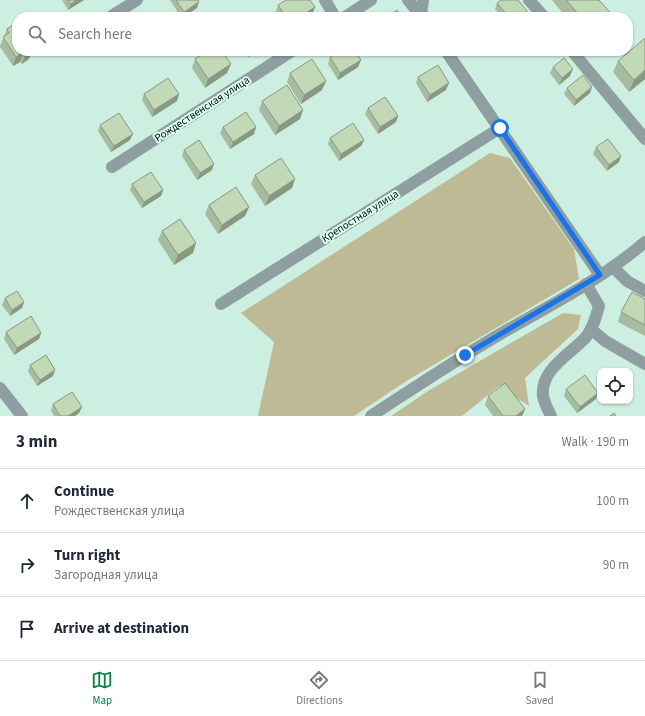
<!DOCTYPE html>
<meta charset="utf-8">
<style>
:root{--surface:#fff;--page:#f6f6f7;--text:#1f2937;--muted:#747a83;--line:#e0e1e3;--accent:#0b8043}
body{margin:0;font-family:"Source Sans 3",sans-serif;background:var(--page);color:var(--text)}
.controls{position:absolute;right:12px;bottom:12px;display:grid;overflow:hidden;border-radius:8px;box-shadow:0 1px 3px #0004}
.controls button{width:36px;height:36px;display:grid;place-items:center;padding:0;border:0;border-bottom:1px solid var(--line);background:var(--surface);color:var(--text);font:20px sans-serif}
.stop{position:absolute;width:12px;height:12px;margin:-9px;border:3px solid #1a73e8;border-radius:50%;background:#fff}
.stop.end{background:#1a73e8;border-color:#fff;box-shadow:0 1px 4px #0008}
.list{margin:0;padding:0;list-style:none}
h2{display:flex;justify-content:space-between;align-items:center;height:52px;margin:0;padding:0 16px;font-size:17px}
h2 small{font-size:13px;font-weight:400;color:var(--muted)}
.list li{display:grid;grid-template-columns:26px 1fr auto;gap:12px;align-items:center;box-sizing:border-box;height:64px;padding:0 16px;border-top:1px solid var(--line)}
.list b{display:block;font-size:15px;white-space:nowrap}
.list p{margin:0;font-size:13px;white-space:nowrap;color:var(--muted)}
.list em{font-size:13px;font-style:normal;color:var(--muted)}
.icon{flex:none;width:22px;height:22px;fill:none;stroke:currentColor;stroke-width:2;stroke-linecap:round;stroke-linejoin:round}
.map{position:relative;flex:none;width:645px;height:416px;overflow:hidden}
.search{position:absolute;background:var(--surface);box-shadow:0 1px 3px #0004;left:12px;right:12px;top:12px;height:44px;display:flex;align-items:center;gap:10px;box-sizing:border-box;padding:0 14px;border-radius:16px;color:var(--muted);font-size:15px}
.sheet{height:244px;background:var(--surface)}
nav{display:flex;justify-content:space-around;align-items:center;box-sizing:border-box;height:56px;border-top:1px solid var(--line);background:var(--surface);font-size:11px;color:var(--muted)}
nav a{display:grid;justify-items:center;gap:2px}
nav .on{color:var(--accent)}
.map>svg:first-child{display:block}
.green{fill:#bdba95}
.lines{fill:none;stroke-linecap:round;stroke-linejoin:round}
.minor{stroke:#8f9fa1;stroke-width:12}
.wall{fill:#a7bb9e}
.shaded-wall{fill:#889881}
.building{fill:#c2d9b8;stroke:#889881}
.route{stroke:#1a73e8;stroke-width:5}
.labels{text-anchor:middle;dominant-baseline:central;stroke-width:4;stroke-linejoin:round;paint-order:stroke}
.street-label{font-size:11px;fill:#040f0b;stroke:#dafdef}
</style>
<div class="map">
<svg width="645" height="416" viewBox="0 0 645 416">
<rect width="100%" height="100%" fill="#cdefe1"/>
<g class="green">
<path d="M490,153L510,158L574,249L579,279L408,380L354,416H258L274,342L241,313Z"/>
<path d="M563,313L581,315L578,329L525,378L529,406L499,386L462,416H391L428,391Z"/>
</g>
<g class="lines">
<g class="minor">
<path d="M325,0L335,17"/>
<path d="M408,0L422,17"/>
<path d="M529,0L544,17"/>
<path d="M421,15L423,0"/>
<path d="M110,17L137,0"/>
<path d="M345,17L371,0"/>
<path d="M446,51L600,275"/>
<path d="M572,51L645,139"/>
<path d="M112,167L292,51"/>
<path d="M613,267L627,281L645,291"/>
<path d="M221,304L500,128"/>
<path d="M591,329L605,341L645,364"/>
<path d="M0,388L22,416"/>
<path d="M371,416C414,388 457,359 502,333C551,305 602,279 645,242"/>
<path d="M551,416C548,410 544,402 543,396C540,369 571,354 586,337C593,328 596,317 599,306L586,284"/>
</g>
</g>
<g class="wall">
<path d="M62,0H84L68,10Z"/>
<path d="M170,0H198L197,8L183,17H181Z"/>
<path d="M552,0H599L614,17H566Z"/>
<path d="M497,3L525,17H502L495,9Z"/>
<path d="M278,5L315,7L311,17H277L275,14Z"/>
<path d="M17,22V51H34L31,53L29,59L22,64L20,62L13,66L0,47V46L7,29Z"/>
<path d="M244,51H257L248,57Z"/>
<path d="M330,57L361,60L358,67L338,80L328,64Z"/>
<path d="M195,59L231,64L227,73L205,88L192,68Z"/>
<path d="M618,61L645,79L629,92L613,72Z"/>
<path d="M553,67L570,76L559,85L550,73Z"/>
<path d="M290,73L326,81L322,90L301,104L287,82Z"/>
<path d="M418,77L446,90L427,102L416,83Z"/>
<path d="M567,88L590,93L574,106L564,94Z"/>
<path d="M144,94H179L177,101L152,117L142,100Z"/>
<path d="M262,101L300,119L275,135L259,110Z"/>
<path d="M368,108L398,116L396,122L378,134L365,114Z"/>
<path d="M100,125L130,140L111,152L98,131Z"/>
<path d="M223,127H256L254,134L230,149L220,133Z"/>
<path d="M330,138L364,140L361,146L339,161L328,144Z"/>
<path d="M596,147L619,162L607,171L593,154Z"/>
<path d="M184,150L212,170L197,180L182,156Z"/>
<path d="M255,175L295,179L292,188L265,206L251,184Z"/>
<path d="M132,184L163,190L161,196L142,208L130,190Z"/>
<path d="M209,205L249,207L245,216L218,234L205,214Z"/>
<path d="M162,231L193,253L174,265L158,240Z"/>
<path d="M5,298L24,302L22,308L10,316L2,305Z"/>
<path d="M645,299V336L618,322L621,312Z"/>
<path d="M6,332L41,333L39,339L14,355L4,339Z"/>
<path d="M30,365L53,376L37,386L28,371Z"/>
<path d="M566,389L596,399L577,413L564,396Z"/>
<path d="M488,396L525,409L522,416H493L485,405Z"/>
<path d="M53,404L82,407L79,413L75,416H54L51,411Z"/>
</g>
<g class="shaded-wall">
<path d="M76,0H84L68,10L71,4Z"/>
<path d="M199,2L197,8L183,17H182L184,12Z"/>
<path d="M315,7L311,17H300Z"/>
<path d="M527,11L525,17H520Z"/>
<path d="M29,51H34L31,53L29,59L22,64L25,55Z"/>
<path d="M250,51H257L248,57Z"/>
<path d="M23,52L20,62L13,66L16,57Z"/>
<path d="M361,60L358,67L338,80L340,73Z"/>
<path d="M231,64L227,73L205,88L208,79Z"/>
<path d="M573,69L570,76L559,85L562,78Z"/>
<path d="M645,70V79L629,92L634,80Z"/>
<path d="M326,81L322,90L301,104L304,95Z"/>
<path d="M449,83L446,90L427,102L430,95Z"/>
<path d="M592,87L590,93L574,106L576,100Z"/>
<path d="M179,94L177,101L152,117L154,110Z"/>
<path d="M303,110L300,119L275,135L279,126Z"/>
<path d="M398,116L396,122L378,134L380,127Z"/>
<path d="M256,127L254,134L230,149L233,142Z"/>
<path d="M133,134L130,140L111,152L114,146Z"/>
<path d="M364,140L361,146L339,161L341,154Z"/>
<path d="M621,156L619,162L607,171L609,165Z"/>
<path d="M214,164L212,170L197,180L200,173Z"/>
<path d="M295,179L292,188L265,206L269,196Z"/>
<path d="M163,190L161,196L142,208L144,202Z"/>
<path d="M249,207L245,216L218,234L222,225Z"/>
<path d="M196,243L193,253L174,265L178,255Z"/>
<path d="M24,302L22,308L10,316L12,310Z"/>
<path d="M41,333L39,339L14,355L17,348Z"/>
<path d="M55,370L53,376L37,386L40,380Z"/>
<path d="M598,393L596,399L577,413L580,407Z"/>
<path d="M82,407L79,413L75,416H68Z"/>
<path d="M525,409L522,416H516Z"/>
</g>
<g class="building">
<path d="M68,0H76L71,4Z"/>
<path d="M176,0H198L199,2L184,12Z"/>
<path d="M286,0H310L315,7L300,17H286L278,5Z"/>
<path d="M501,0H518L527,11L520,17H509L497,3Z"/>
<path d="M566,0H599L614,17H581Z"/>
<path d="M397,10L401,17H386Z"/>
<path d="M17,22V51H31L25,55L23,52L16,57L3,37L9,33L7,29Z"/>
<path d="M645,38V70L634,80L618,61Z"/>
<path d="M207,51H222L231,64L208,79L195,59Z"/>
<path d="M340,51H355L361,60L340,73L330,57Z"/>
<path d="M564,58L573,69L562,78L553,67Z"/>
<path d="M312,59L326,81L304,95L290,73Z"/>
<path d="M438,65L449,83L430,95L418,77Z"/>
<path d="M583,75L592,87L576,100L567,88Z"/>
<path d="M168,78L179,94L154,110L144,94Z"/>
<path d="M287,85L303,110L279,126L262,101Z"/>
<path d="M385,97L398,116L380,127L368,108Z"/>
<path d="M246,112L256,127L233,142L223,127Z"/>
<path d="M119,113L133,134L114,146L100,125Z"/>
<path d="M353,123L364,140L341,154L330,138Z"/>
<path d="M608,139L621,156L609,165L596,147Z"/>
<path d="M199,140L214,164L200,173L184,150Z"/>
<path d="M281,158L295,179L269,196L255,175Z"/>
<path d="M151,172L163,190L144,202L132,184Z"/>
<path d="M236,187L249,207L222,225L209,205Z"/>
<path d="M180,219L196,243L178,255L162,231Z"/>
<path d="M17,291L24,302L12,310L5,298Z"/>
<path d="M632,292L645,299V325L621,312Z"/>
<path d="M31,316L41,333L17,348L6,332Z"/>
<path d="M46,355L55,370L40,380L30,365Z"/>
<path d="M585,375L598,393L580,407L566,389Z"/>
<path d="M505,383L525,409L516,416H503L488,396Z"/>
<path d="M72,392L82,407L68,416H60L53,404Z"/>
<path d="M614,413L616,416H610Z"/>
</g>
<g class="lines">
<path class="route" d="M465,355L600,275L500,128"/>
</g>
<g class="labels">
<g class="street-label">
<text transform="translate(202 109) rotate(-33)">Рождественская улица</text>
<text transform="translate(360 216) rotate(-32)">Крепостная улица</text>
</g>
</g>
</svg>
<div class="controls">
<button><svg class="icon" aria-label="locate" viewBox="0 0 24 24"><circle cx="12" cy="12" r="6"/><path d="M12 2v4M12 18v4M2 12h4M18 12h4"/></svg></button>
</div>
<div class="stop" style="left:500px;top:128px"></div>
<div class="stop end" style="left:465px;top:355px"></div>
<div class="search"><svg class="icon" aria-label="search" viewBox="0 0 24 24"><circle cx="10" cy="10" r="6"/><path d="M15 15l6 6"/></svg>Search here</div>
</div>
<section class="sheet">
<h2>3 min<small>Walk · 190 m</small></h2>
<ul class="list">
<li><svg class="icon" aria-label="ahead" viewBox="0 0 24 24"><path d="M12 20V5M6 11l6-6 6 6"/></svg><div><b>Continue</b><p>Рождественская улица</p></div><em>100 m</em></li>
<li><svg class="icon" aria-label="right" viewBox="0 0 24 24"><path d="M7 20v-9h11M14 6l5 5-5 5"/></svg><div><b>Turn right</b><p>Загородная улица</p></div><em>90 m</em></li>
<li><svg class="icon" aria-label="arrive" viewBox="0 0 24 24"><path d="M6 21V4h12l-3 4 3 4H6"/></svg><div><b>Arrive at destination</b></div></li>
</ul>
</section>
<nav>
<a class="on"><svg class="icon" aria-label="map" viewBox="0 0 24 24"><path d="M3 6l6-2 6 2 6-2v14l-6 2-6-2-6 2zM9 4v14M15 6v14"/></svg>Map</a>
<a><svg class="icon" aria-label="directions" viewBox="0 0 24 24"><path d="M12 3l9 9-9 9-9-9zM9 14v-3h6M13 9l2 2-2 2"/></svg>Directions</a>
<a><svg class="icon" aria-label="saved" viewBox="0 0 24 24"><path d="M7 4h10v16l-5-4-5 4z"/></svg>Saved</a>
</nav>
